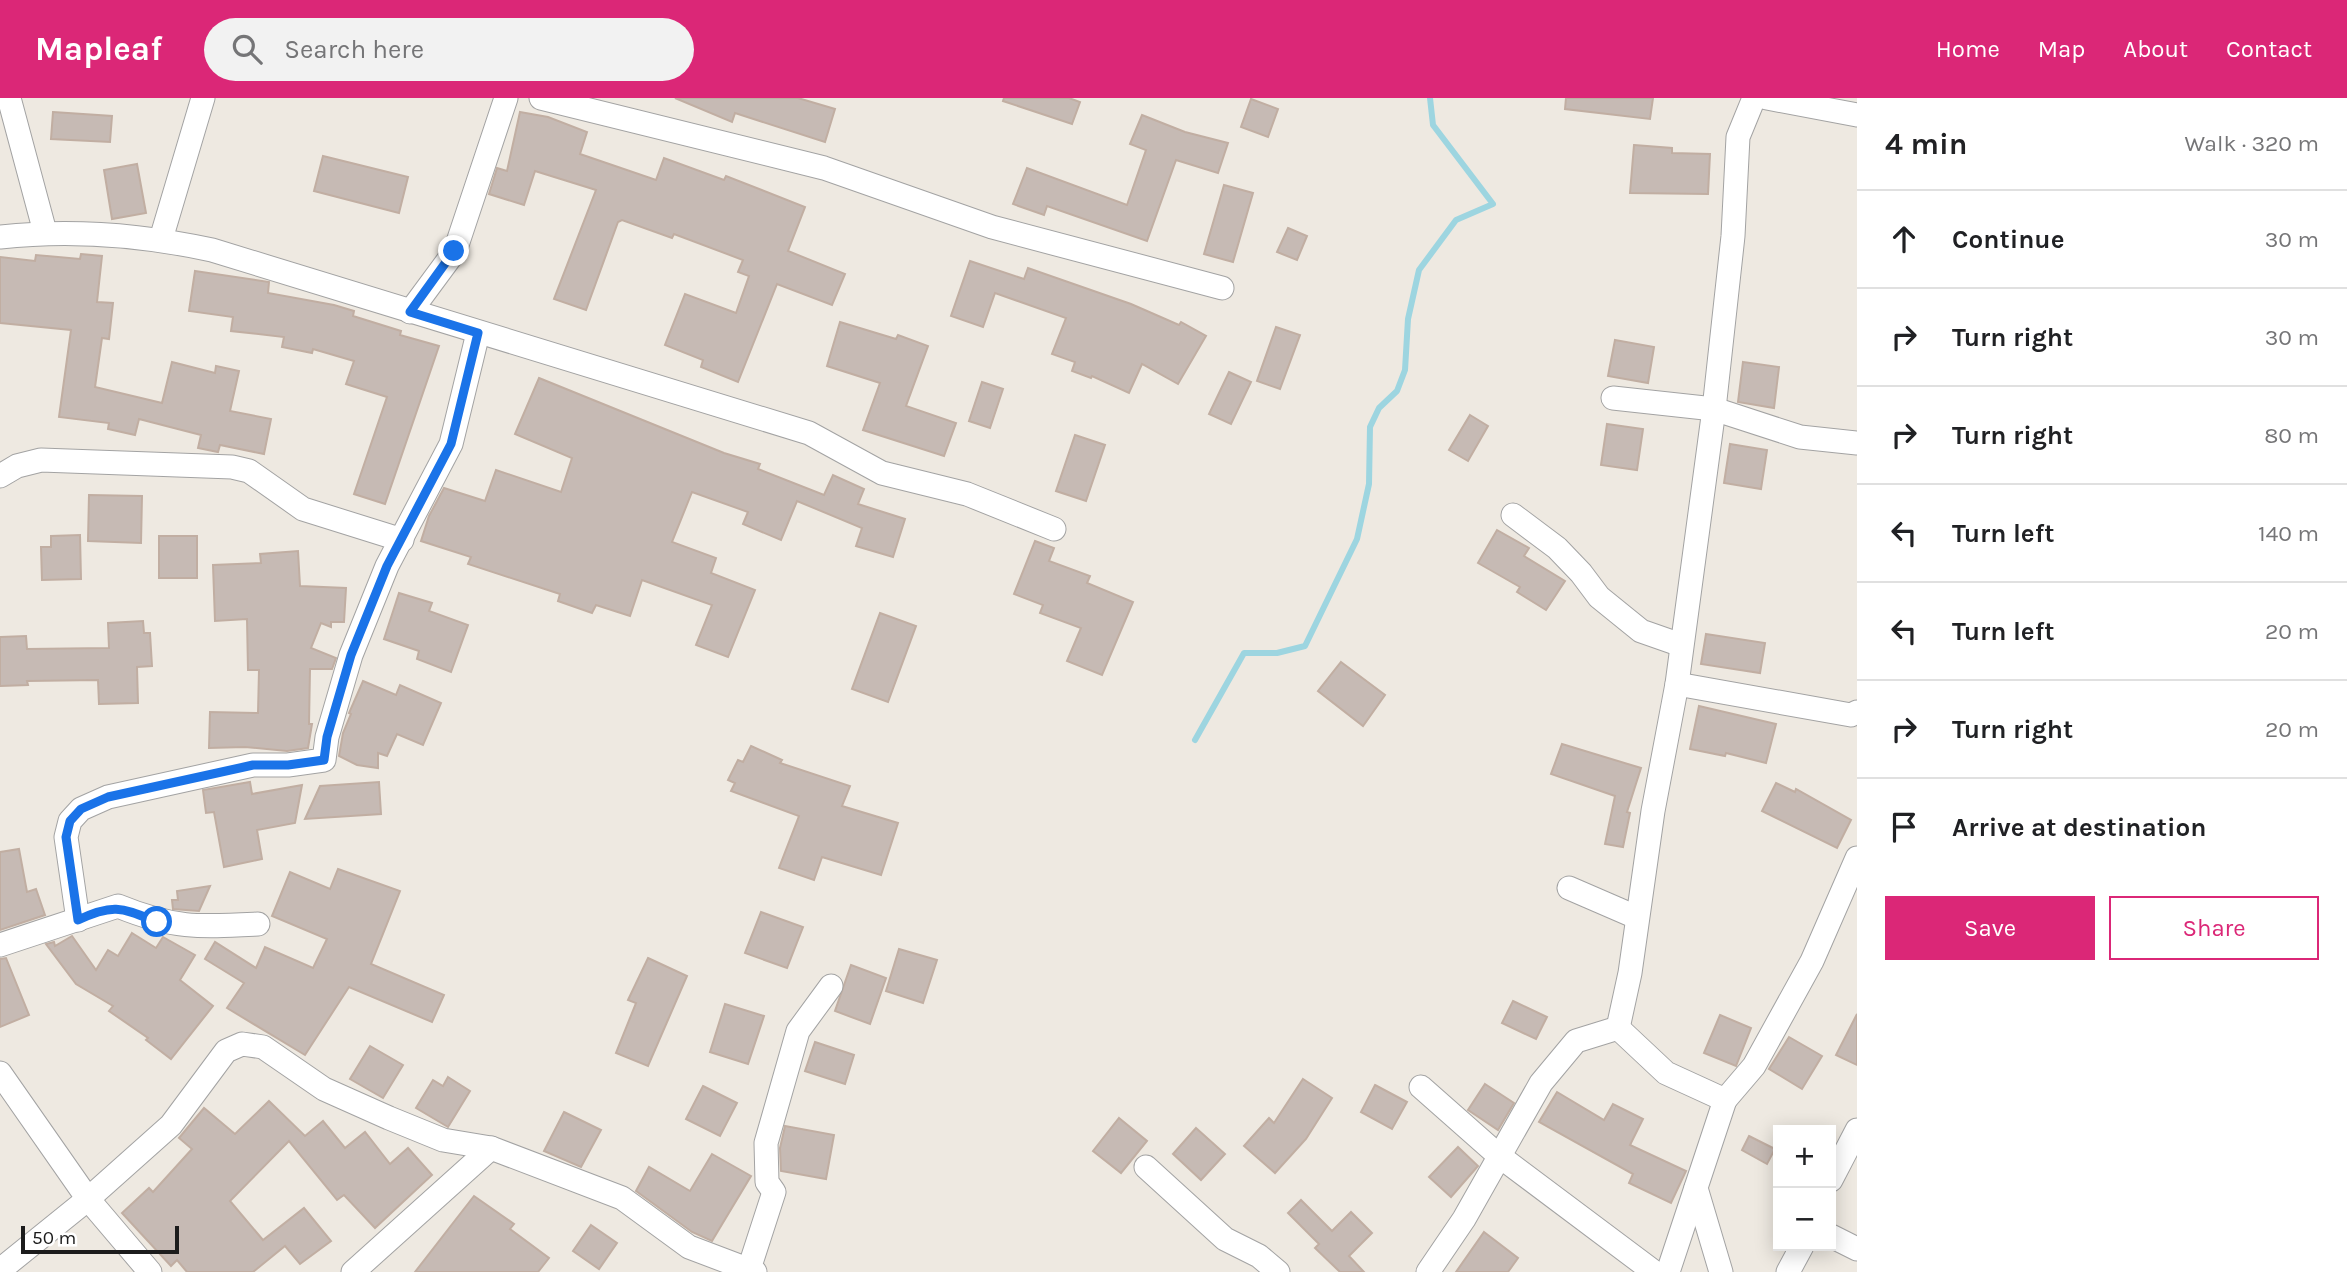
<!DOCTYPE html>
<meta charset="utf-8">
<style>
:root{--surface:#fff;--page:#f2f2f2;--text:#202124;--muted:#757577;--line:#e0e0e0;--accent:#db2777}
body{margin:0;font-family:Karla,sans-serif;background:var(--page);color:var(--text)}
.controls{position:absolute;right:21px;bottom:21px;display:grid;overflow:hidden;border-radius:0px;box-shadow:0 4px 18px #0003}
.controls button{width:63px;height:63px;display:grid;place-items:center;padding:0;border:0;border-bottom:2px solid var(--line);background:var(--surface);color:var(--text);font:35px sans-serif}
.scale{position:absolute;left:21px;bottom:18px;width:158px;box-sizing:border-box;padding-left:7px;border:4px solid #1c1c1c;border-top:0;font-size:19px;line-height:24px;white-space:nowrap;color:#1c1c1c;-webkit-text-stroke:5px #fff;paint-order:stroke}
.stop{position:absolute;width:21px;height:21px;margin:-16px;border:5px solid #1a73e8;border-radius:50%;background:#fff}
.stop.end{background:#1a73e8;border-color:#fff;box-shadow:0 2px 7px #0008}
.list{margin:0;padding:0;list-style:none}
h2{display:flex;justify-content:space-between;align-items:center;height:91px;margin:0;padding:0 28px;font-size:30px}
h2 small{font-size:23px;font-weight:400;color:var(--muted)}
.list li{display:grid;grid-template-columns:46px 1fr auto;gap:21px;align-items:center;box-sizing:border-box;height:98px;padding:0 28px;border-top:2px solid var(--line)}
.list b{display:block;font-size:26px;white-space:nowrap}
.list em{font-size:23px;font-style:normal;color:var(--muted)}
.actions{display:flex;gap:14px;padding:21px 28px}
.actions a{flex:1;padding:16px 0;border:2px solid var(--accent);border-radius:0px;text-align:center;font-size:24px;color:var(--accent)}
.actions .main{background:var(--accent);color:#fff}
.icon{flex:none;width:38px;height:38px;fill:none;stroke:currentColor;stroke-width:2;stroke-linecap:round;stroke-linejoin:round}
.map{position:relative;flex:none;width:1857px;height:1174px;overflow:hidden}
header{display:flex;align-items:center;gap:42px;box-sizing:border-box;height:98px;padding:0 35px;background:var(--accent);color:#fff}
header strong{font-size:33px}
nav{display:flex;gap:38px;margin-inline-start:auto;font-size:24px}
.search{width:490px;height:63px;background:var(--page);display:flex;align-items:center;gap:18px;box-sizing:border-box;padding:0 24px;border-radius:38px;color:var(--muted);font-size:26px}
main{display:flex}
aside{flex:1;background:var(--surface)}
.map>svg:first-child{display:block}
.lines{fill:none;stroke-linecap:round;stroke-linejoin:round}
.stream{stroke:#9dd5e0;stroke-width:6}
.building{fill:#c6bab4;stroke:#c1aea2;stroke-width:2}
.street-casing{stroke:#a3a3a3;stroke-width:25}
.street{stroke:#fff;stroke-width:23}
.route{stroke:#1a73e8;stroke-width:9}
</style>
<header>
<strong>Mapleaf</strong>
<div class="search"><svg class="icon" aria-label="search" viewBox="0 0 24 24"><circle cx="10" cy="10" r="6"/><path d="M15 15l6 6"/></svg>Search here</div>
<nav><a>Home</a><a>Map</a><a>About</a><a>Contact</a></nav>
</header>
<main>
<div class="map">
<svg width="1857" height="1174" viewBox="0 0 1857 1174">
<rect width="100%" height="100%" fill="#eee9e1"/>
<g class="lines">
<path class="stream" d="M1195,642L1244,555H1277L1305,548L1357,441L1369,386L1370,329L1379,310L1397,293L1405,272L1408,221L1419,172L1456,122L1493,106L1433,27L1430,0"/>
</g>
<g class="building">
<path d="M675,0H798L835,11L825,44L735,15L732,24Z"/>
<path d="M1004,0H1069L1080,4L1072,26L1003,3Z"/>
<path d="M1566,0H1653L1650,21L1565,11Z"/>
<path d="M1251,1L1278,11L1268,39L1241,29Z"/>
<path d="M53,14L112,18L110,44L51,41Z"/>
<path d="M520,14L548,19L587,34L580,56L656,82L664,60L724,82L726,78L805,109L788,153L845,176L832,207L777,186L738,284L701,269L703,262L665,247L685,196L736,215L749,178L738,174L743,162L674,136L672,140L622,122L618,124L586,212L554,201L596,92L535,73L524,107L489,96L497,70L507,73Z"/>
<path d="M1142,17L1185,34L1228,45L1218,75L1176,62L1147,143L1047,108L1044,117L1013,106L1027,70L1127,107L1146,52L1130,46Z"/>
<path d="M1634,47L1672,50V55L1710,56L1708,96L1630,95Z"/>
<path d="M323,58L408,79L399,115L314,93Z"/>
<path d="M137,66L146,115L112,121L104,72Z"/>
<path d="M1224,87L1253,95L1233,164L1204,156Z"/>
<path d="M1288,130L1307,138L1297,162L1277,154Z"/>
<path d="M81,156L102,158L97,204L113,205L109,241L102,240L95,289L162,305L172,264L215,275L216,268L239,273L230,313L271,321L264,356L220,347L218,354L198,350L201,337L139,321L135,337L108,331L109,325L59,319L71,232L0,225V159L35,163L36,157L80,161Z"/>
<path d="M970,163L1024,181L1028,170L1131,206L1179,227L1181,224L1206,238L1178,286L1142,266L1129,295L1092,278L1091,280L1072,273L1075,264L1052,256L1066,220L995,195L983,229L951,218Z"/>
<path d="M195,173L269,184L268,195L334,207L354,213L353,218L401,233L400,237L439,248L385,406L354,396L387,299L346,286L354,263L313,251L312,255L282,249L284,239L231,233L233,219L189,213Z"/>
<path d="M840,224L896,241L898,237L928,248L906,308L956,325L944,358L863,332L880,285L827,268Z"/>
<path d="M1276,229L1300,237L1280,291L1257,283Z"/>
<path d="M1615,242L1654,249L1648,285L1608,278Z"/>
<path d="M1743,264L1779,269L1774,310L1738,304Z"/>
<path d="M1229,274L1251,284L1231,326L1209,316Z"/>
<path d="M539,280L724,355L760,366L758,371L824,397L833,377L864,391L858,406L905,421L893,459L856,448L862,430L797,403L781,442L743,426L748,414L692,394L672,444L716,460L711,475L755,492L728,559L696,547L712,507L642,482L630,518L596,507L592,515L558,503L560,496L468,466L471,459L421,443L429,418L444,390L485,403L496,372L561,394L572,360L515,336Z"/>
<path d="M982,284L1003,291L990,330L969,323Z"/>
<path d="M1470,317L1488,328L1468,363L1449,352Z"/>
<path d="M1607,326L1643,331L1637,372L1601,367Z"/>
<path d="M1075,337L1105,347L1086,403L1056,393Z"/>
<path d="M1730,346L1767,352L1761,391L1724,385Z"/>
<path d="M89,397L142,398L141,445L88,443Z"/>
<path d="M1497,432L1529,450L1524,458L1565,483L1546,512L1517,494L1520,489L1478,465Z"/>
<path d="M80,437L81,481L42,482L41,449H51V438Z"/>
<rect x="159" y="438" width="38" height="42"/>
<path d="M1035,443L1054,450L1049,463L1090,478L1087,485L1133,504L1102,577L1067,563L1081,530L1040,515L1043,507L1014,496Z"/>
<path d="M298,453L300,488L346,490L344,524H331V529L321,525L311,550L336,560L332,571H310L309,626H312L308,650L287,653L245,649L209,650L210,614L258,615L259,572H248L247,521L215,523L213,467L261,465L260,456Z"/>
<path d="M399,495L432,505L429,513L468,527L451,574L417,561L419,553L384,541Z"/>
<path d="M880,515L916,528L888,604L852,591Z"/>
<path d="M143,523L144,535H150L152,568L137,569L138,605L99,606L98,582L27,583L28,587L0,588V539L26,538L27,551L109,550L108,525Z"/>
<path d="M1706,536L1765,545L1760,575L1701,566Z"/>
<path d="M1341,564L1385,597L1363,628L1318,593Z"/>
<path d="M363,583L396,597L400,587L441,605L423,647L397,636L387,658L378,655V670L357,667L339,658L343,635L351,616L349,615Z"/>
<path d="M1699,608L1776,626L1766,665L1726,655L1725,658L1690,651Z"/>
<path d="M1562,646L1641,670L1627,714L1630,715L1623,749L1605,746L1615,698L1551,676Z"/>
<path d="M751,648L782,662L780,665L850,688L842,708L898,725L881,777L822,759L814,782L779,770L799,718L731,693L735,685L728,682L738,662L743,664Z"/>
<path d="M250,684L252,696L302,687L295,725L257,732L262,761L224,769L214,714L206,715L203,692Z"/>
<path d="M379,684L381,716L305,721L320,688Z"/>
<path d="M1776,685L1795,694L1796,691L1851,722L1837,750L1762,713Z"/>
<path d="M19,751L27,794L36,791L45,817L0,832V754Z"/>
<path d="M338,771L400,793L371,866L444,897L432,924L349,889L305,957L227,910L244,885L205,861L215,844L256,870L265,849L313,870L327,841L272,818L290,774L330,791Z"/>
<path d="M210,788L199,813L173,811L172,802H178L177,793Z"/>
<path d="M761,814L803,829L787,870L745,855Z"/>
<path d="M132,835L156,850L163,839L195,857L180,882L213,908L171,961L146,942L148,940L109,913L113,908L76,886L46,846L54,844L55,848L72,838L96,872L108,852L118,858Z"/>
<path d="M899,851L937,862L923,905L886,893Z"/>
<path d="M6,860L29,917L0,929V861Z"/>
<path d="M648,860L687,878L648,968L616,955L636,905L628,902Z"/>
<path d="M851,867L886,880L870,926L835,913Z"/>
<path d="M1513,903L1547,919L1536,941L1502,925Z"/>
<path d="M725,906L764,918L748,966L710,954Z"/>
<path d="M1857,916V967L1836,957Z"/>
<path d="M1720,917L1751,930L1736,968L1704,955Z"/>
<path d="M1789,939L1822,958L1802,991L1769,971Z"/>
<path d="M815,944L854,957L845,986L805,973Z"/>
<path d="M370,948L403,967L383,1000L350,981Z"/>
<path d="M448,979L470,993L448,1029L416,1010L433,982L443,988Z"/>
<path d="M1303,981L1332,1000L1306,1041L1275,1075L1244,1048L1269,1020L1274,1025Z"/>
<path d="M1485,986L1514,1005L1498,1032L1468,1012Z"/>
<path d="M1375,987L1407,1004L1392,1031L1361,1014Z"/>
<path d="M703,988L737,1005L720,1038L686,1021Z"/>
<path d="M1557,994L1604,1022L1613,1006L1643,1021L1630,1047L1686,1073L1671,1105L1629,1085L1633,1076L1539,1024Z"/>
<path d="M269,1003L305,1038L323,1023L345,1050L365,1034L390,1066L408,1050L432,1077L375,1130L344,1097L337,1102L289,1043L230,1103L263,1142L304,1110L331,1143L300,1166L285,1148L253,1174H187L177,1162L171,1168L122,1115L149,1090L153,1094L192,1051L179,1040L204,1010L235,1036Z"/>
<path d="M564,1014L601,1032L581,1069L544,1053Z"/>
<path d="M1119,1020L1147,1043L1121,1075L1093,1053Z"/>
<path d="M785,1028L834,1037L826,1081L781,1073L780,1050Z"/>
<path d="M1196,1030L1225,1056L1201,1082L1173,1056Z"/>
<path d="M1749,1038L1775,1051L1767,1066L1742,1052Z"/>
<path d="M1458,1049L1478,1068L1451,1099L1429,1079Z"/>
<path d="M712,1056L751,1078L712,1143L692,1134L636,1093L649,1069L690,1093Z"/>
<path d="M474,1098L514,1126L510,1131L549,1160L538,1174H415Z"/>
<path d="M1301,1102L1332,1133L1351,1114L1372,1135L1349,1158L1364,1174H1340L1315,1150L1319,1146L1288,1115Z"/>
<path d="M591,1127L617,1145L599,1171L573,1153Z"/>
<path d="M1484,1134L1518,1160L1508,1174H1456Z"/>
</g>
<g class="lines">
<g class="street-casing">
<g id="street">
<path d="M9,0L45,134"/>
<path d="M541,0L824,70L992,129L1222,190"/>
<path d="M1767,0L1857,17"/>
<path d="M0,139C71,131 143,137 212,152L809,335L882,375L967,396L1054,431"/>
<path d="M161,141L203,0"/>
<path d="M410,214L455,153L506,0"/>
<path d="M1613,300L1714,311L1800,339L1857,345"/>
<path d="M0,378L17,368L41,362L232,369L249,373L303,411L402,442"/>
<path d="M1513,417L1557,450L1581,475L1599,499L1641,533L1681,547"/>
<path d="M1677,586L1851,617L1857,614"/>
<path d="M1569,790L1636,819"/>
<path d="M78,822L66,739L70,723L81,711L108,699L253,667H288L324,662L327,639L351,557L387,468L451,346L478,235"/>
<path d="M0,847L118,808C174,831 200,829 258,826"/>
<path d="M1618,930L1630,875L1653,713L1677,586L1714,311L1733,138L1738,39L1754,0"/>
<path d="M1618,930L1666,975L1725,1002L1754,968L1812,863L1857,760"/>
<path d="M0,975L88,1101L150,1174"/>
<path d="M1421,989L1498,1057L1654,1174"/>
<path d="M1146,1069L1225,1141L1259,1158L1278,1174"/>
<path d="M1831,1082L1857,1032"/>
<path d="M1696,1090L1721,1174"/>
<path d="M1831,1138L1857,1151"/>
<path d="M749,1171L774,1094L767,1084L766,1045L798,933L831,888"/>
<path d="M0,1172L88,1101L171,1027L226,953L242,946L263,949L324,991L389,1020L443,1042L491,1050L622,1100L689,1149L755,1174"/>
<path d="M353,1174L491,1050"/>
<path d="M1428,1174L1464,1121L1541,985L1576,943L1618,930"/>
<path d="M1668,1174L1725,1002"/>
<path d="M1788,1174L1802,1148"/>
</g>
</g>
<use href="#street" class="street"/>
</g>
<g class="lines">
<path class="route" d="M157,824C122,810 114,805 78,822L66,739L70,723L81,711L108,699L253,667H288L324,662L327,639L351,557L387,468L451,346L478,235L410,214L454,153"/>
</g>
</svg>
<div class="controls">
<button>+</button>
<button>−</button>
</div>
<div class="scale">50 m</div>
<div class="stop" style="left:157px;top:824px"></div>
<div class="stop end" style="left:454px;top:153px"></div>
</div>
<aside>
<h2>4 min<small>Walk · 320 m</small></h2>
<ul class="list">
<li><svg class="icon" aria-label="ahead" viewBox="0 0 24 24"><path d="M12 20V5M6 11l6-6 6 6"/></svg><div><b>Continue</b></div><em>30 m</em></li>
<li><svg class="icon" aria-label="right" viewBox="0 0 24 24"><path d="M7 20v-9h11M14 6l5 5-5 5"/></svg><div><b>Turn right</b></div><em>30 m</em></li>
<li><svg class="icon" aria-label="right" viewBox="0 0 24 24"><path d="M7 20v-9h11M14 6l5 5-5 5"/></svg><div><b>Turn right</b></div><em>80 m</em></li>
<li><svg class="icon" aria-label="left" viewBox="0 0 24 24"><path d="M17 20v-9H6M10 6l-5 5 5 5"/></svg><div><b>Turn left</b></div><em>140 m</em></li>
<li><svg class="icon" aria-label="left" viewBox="0 0 24 24"><path d="M17 20v-9H6M10 6l-5 5 5 5"/></svg><div><b>Turn left</b></div><em>20 m</em></li>
<li><svg class="icon" aria-label="right" viewBox="0 0 24 24"><path d="M7 20v-9h11M14 6l5 5-5 5"/></svg><div><b>Turn right</b></div><em>20 m</em></li>
<li><svg class="icon" aria-label="arrive" viewBox="0 0 24 24"><path d="M6 21V4h12l-3 4 3 4H6"/></svg><div><b>Arrive at destination</b></div></li>
</ul>
<div class="actions"><a class="main">Save</a><a>Share</a></div>
</aside>
</main>
